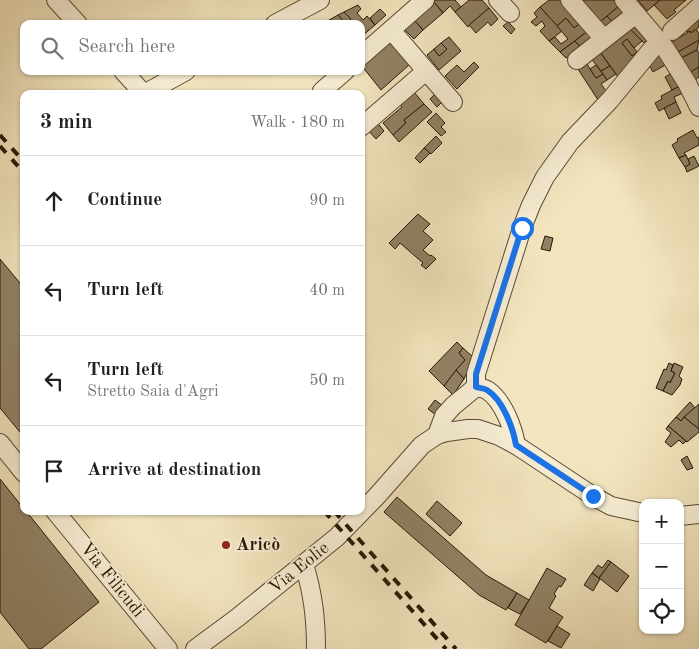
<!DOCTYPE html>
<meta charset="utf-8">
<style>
:root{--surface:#fff;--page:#f2f2f2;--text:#202124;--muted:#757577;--line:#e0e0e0}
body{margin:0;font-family:"Old Standard TT",serif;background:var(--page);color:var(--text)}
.controls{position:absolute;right:15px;bottom:15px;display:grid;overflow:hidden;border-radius:10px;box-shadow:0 1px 4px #0004}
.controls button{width:45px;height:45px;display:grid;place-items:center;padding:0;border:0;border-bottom:1px solid var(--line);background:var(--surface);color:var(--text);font:25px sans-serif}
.stop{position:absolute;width:15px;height:15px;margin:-11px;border:4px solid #1a73e8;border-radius:50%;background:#fff}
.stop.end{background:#1a73e8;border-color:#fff;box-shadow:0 1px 5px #0008}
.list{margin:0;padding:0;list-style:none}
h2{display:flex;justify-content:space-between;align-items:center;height:65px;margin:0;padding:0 20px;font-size:21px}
h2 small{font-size:16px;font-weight:400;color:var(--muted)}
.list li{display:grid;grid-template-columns:32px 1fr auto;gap:15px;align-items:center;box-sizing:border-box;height:90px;padding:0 20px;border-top:1px solid var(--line)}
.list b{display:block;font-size:19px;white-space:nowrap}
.list p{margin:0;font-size:16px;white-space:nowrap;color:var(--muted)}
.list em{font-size:16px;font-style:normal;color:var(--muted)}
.icon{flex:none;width:28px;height:28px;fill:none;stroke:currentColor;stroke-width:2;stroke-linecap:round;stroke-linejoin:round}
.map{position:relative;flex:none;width:699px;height:649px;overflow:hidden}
.search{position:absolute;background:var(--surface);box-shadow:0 1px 4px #0004;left:20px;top:20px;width:345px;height:55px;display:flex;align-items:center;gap:12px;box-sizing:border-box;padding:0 18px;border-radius:10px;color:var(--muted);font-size:19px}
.panel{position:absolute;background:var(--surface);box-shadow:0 1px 4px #0004;left:20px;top:90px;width:345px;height:425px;border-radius:10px}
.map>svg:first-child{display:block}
.building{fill:#918265;stroke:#271705}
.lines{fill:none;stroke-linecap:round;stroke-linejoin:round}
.minor-casing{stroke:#5a4a33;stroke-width:20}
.minor{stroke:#f7eed5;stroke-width:18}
.rail{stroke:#271705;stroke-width:4;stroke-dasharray:9 9;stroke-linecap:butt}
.route{stroke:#1a73e8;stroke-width:6}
.poi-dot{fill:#8f2418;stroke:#f7eed5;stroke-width:2}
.labels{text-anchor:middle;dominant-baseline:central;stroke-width:4;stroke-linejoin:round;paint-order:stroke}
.poi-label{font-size:18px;font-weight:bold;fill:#271705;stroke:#f7eed5;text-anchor:start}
.street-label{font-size:18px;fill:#271705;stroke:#f7eed5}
</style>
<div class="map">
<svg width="699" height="649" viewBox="0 0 699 649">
<rect width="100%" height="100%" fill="#f2e5be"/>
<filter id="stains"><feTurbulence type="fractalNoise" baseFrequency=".004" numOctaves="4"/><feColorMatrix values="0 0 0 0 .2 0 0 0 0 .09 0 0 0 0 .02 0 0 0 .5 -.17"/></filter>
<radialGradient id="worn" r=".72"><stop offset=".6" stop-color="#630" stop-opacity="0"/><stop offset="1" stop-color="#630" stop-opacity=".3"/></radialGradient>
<g class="building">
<path d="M435,0H455L461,7L455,12L450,6L443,13L433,1Z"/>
<path d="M469,0H482L489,8L468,27L455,12Z"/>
<path d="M549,0H563L582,22L574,28L566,18L557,26L540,7Z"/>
<path d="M582,0H614L619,6L600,22Z"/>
<path d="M638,0H660L647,11Z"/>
<path d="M660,0H686L674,10L676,12L667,19L654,5Z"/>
<path d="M433,1L443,13L423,30L413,19Z"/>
<path d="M358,5L361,9L357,13L363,20L367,16L375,25L361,37V24H346L351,19L344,12Z"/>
<path d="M619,6L627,15L615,25L607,16Z"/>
<path d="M540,7L562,31L549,41L540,31L545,26L542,21L536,26L531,22L537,17L534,13Z"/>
<path d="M489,8L498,19L491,26L488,22L476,33L469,25Z"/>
<path d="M380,9L386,15L375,25L370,18Z"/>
<path d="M344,12L351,19L346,24L338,15Z"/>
<path d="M338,15L346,24L324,23Z"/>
<path d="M607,16L615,25L608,31L600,22Z"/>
<path d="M566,18L574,28L582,22L589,30L560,52L549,41L555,37L561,44L568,39L557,26Z"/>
<path d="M699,18V27L691,33L690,31L688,32L685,29Z"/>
<path d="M413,19L423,30L414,39L403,28Z"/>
<path d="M508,22L515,29L511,34L503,26Z"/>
<path d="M636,23L653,44L649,48L629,28Z"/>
<path d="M629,28L642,41L634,48L627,39L622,43L632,56L637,52L642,58L619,78L600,52Z"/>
<path d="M696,29L699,34V40L678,52L672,42L690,31L691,33Z"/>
<path d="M589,30L597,39L583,50L575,41Z"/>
<path d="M449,37L461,51L439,70L427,55L434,49L439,56L447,49L441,43Z"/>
<path d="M627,39L637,52L632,56L622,43Z"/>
<path d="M699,40L697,50L681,58L678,52Z"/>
<path d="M388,41L409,65L381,90L361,65Z"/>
<path d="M575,41L583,50H577L566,58L560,52Z"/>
<path d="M441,43L447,49L439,56L434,49Z"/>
<path d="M697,50L699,53V67L689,73L681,58Z"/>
<path d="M599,51L610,66L601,71L590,57Z"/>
<path d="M660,54L667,64L653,72L649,65Z"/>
<path d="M585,61L596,78L603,74L607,80L601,84L609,95L600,103L576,66Z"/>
<path d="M474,62L479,67L457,89L445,76L457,65L464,72Z"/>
<path d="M596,65L603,74L596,78L590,69Z"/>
<path d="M610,66L616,74L607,80L601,71Z"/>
<path d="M699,67V77L693,81L689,73Z"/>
<path d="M672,73L680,86L672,90L665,77Z"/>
<path d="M680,86L683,93L674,97L676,102L659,111L655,103L662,99L661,96Z"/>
<path d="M414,92L424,104L404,120L406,123L393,135L383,123L402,107L400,105Z"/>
<path d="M435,94L442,102L437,107L430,99Z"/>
<path d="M676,102L681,113L669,119L664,108Z"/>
<path d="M424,104L432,112L399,142L393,135L406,123L404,120Z"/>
<path d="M436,113L445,123L441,127L446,132L441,136L427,122Z"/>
<path d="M375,120L384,131L376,139L366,128Z"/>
<path d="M693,130L697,138L699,137V145L684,153L686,155L679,158L672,145L678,141L677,139Z"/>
<path d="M436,136L442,143L431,154L424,148Z"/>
<path d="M424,148L430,153L420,163L415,158Z"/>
<path d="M686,155L690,164L685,167L679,158Z"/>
<path d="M694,156L699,166L687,172L685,167L690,164L688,159Z"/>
<path d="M418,214L430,224L423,231L433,240L423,250L430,256L431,255L436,259L426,269L421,265L423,263L400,243L395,249L389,243Z"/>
<path d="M545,236L553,238L550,251L541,249Z"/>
<path d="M0,259L24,288V437L0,408Z"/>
<path d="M457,342L463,348L459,353L465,360L444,386L429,371Z"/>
<path d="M463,348L474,358L464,379L456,370L465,360L459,353Z"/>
<path d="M669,363L673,365L671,371L675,373L670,383L668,381L663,391L656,388L664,369L666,370Z"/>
<path d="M674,363L683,367L679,376L682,379L680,385L672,395L663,391L668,381L670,383L675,373L671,371Z"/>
<path d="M456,370L464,379L453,395L444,386Z"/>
<path d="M435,400L443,406L436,415L428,409Z"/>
<path d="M690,402L695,408L681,421L676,417Z"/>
<path d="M699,404V429L684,417Z"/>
<path d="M676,417L681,421L684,417L699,429V432L687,442L668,426Z"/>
<path d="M668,426L686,441L683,444L679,440L671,447L665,442L671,433L666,429Z"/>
<path d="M687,456L693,468L687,470L681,460Z"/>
<path d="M0,479L24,509V511H26L99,602L41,649H29L0,612Z"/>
<path d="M397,497L486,575L517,593L506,610L479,595L384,512Z"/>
<path d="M437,501L462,523L450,536L426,514Z"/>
<path d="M608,560L611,562L599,578L592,573L598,565L602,568Z"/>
<path d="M611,562L629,576L617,592L599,578Z"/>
<path d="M547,568L566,579L561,587L559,586L554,594L556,596L549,608L563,617L546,643L515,625Z"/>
<path d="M592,573L600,579L593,591L584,585Z"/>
<path d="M517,593L529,600L520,614L508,608Z"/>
<path d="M557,626L570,634L561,648L548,641Z"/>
</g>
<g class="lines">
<g class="minor-casing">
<g id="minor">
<path d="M56,0L78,24"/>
<path d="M498,0L510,13"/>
<path d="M570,0L604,39"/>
<path d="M624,0L665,48L687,83L699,107"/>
<path d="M275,24L320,0"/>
<path d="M391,30L453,102"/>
<path d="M672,31L699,7"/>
<path d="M361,56L425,0"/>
<path d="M577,60L636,14"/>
<path d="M123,71L144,94L186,71"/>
<path d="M322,91L345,71"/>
<path d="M361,127L426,71"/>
<path d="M476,387V374L522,228L531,205L545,177L570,142L610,100L652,49"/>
<path d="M437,435L444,416L453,406L476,387C479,388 484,388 487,390C503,400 513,428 516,445"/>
<path d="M0,443L24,473"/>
<path d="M55,511L168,649"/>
<path d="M680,516L699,514"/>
<path d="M304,564C313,594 316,618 316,649"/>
<path d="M195,649L237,618L337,537L376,497L422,445L437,435L447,432L468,429H478L499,436L516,445L593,496L611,506L643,513"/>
</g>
</g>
<use href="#minor" class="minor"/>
<g class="rail">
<path d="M0,135L24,162"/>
<path d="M0,146L24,173"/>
<path d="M324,511L446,649"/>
<path d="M334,511L456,649"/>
</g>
</g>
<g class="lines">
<path class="route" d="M522,228L476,374V387C479,388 484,388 487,390C503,400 513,428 516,445L593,496"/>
</g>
<circle class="poi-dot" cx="226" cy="545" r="5"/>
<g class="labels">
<g class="poi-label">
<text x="236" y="545">Aricò</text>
</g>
<g class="street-label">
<text transform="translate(299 568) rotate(-39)">Via Eolie</text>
<text transform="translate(112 580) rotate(51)">Via Filicudi</text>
</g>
</g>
<rect width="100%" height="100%" filter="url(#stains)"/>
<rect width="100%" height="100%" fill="url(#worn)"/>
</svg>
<div class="controls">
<button>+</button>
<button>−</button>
<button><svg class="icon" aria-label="locate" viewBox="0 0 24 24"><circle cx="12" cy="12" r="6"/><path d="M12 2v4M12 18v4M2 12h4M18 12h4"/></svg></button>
</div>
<div class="stop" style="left:522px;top:228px"></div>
<div class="stop end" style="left:593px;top:496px"></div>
<div class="search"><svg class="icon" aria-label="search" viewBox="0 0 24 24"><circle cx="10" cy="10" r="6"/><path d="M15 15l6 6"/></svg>Search here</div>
<section class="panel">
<h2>3 min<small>Walk · 180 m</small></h2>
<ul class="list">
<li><svg class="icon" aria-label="ahead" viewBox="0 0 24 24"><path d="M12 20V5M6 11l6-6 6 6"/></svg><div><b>Continue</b></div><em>90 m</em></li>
<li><svg class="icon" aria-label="left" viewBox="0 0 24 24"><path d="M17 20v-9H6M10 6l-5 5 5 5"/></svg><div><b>Turn left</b></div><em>40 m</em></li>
<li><svg class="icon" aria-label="left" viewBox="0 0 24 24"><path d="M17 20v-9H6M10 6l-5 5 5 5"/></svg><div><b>Turn left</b><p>Stretto Saia d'Agri</p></div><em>50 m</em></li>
<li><svg class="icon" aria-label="arrive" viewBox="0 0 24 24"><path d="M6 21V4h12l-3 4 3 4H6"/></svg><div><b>Arrive at destination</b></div></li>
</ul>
</section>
</div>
